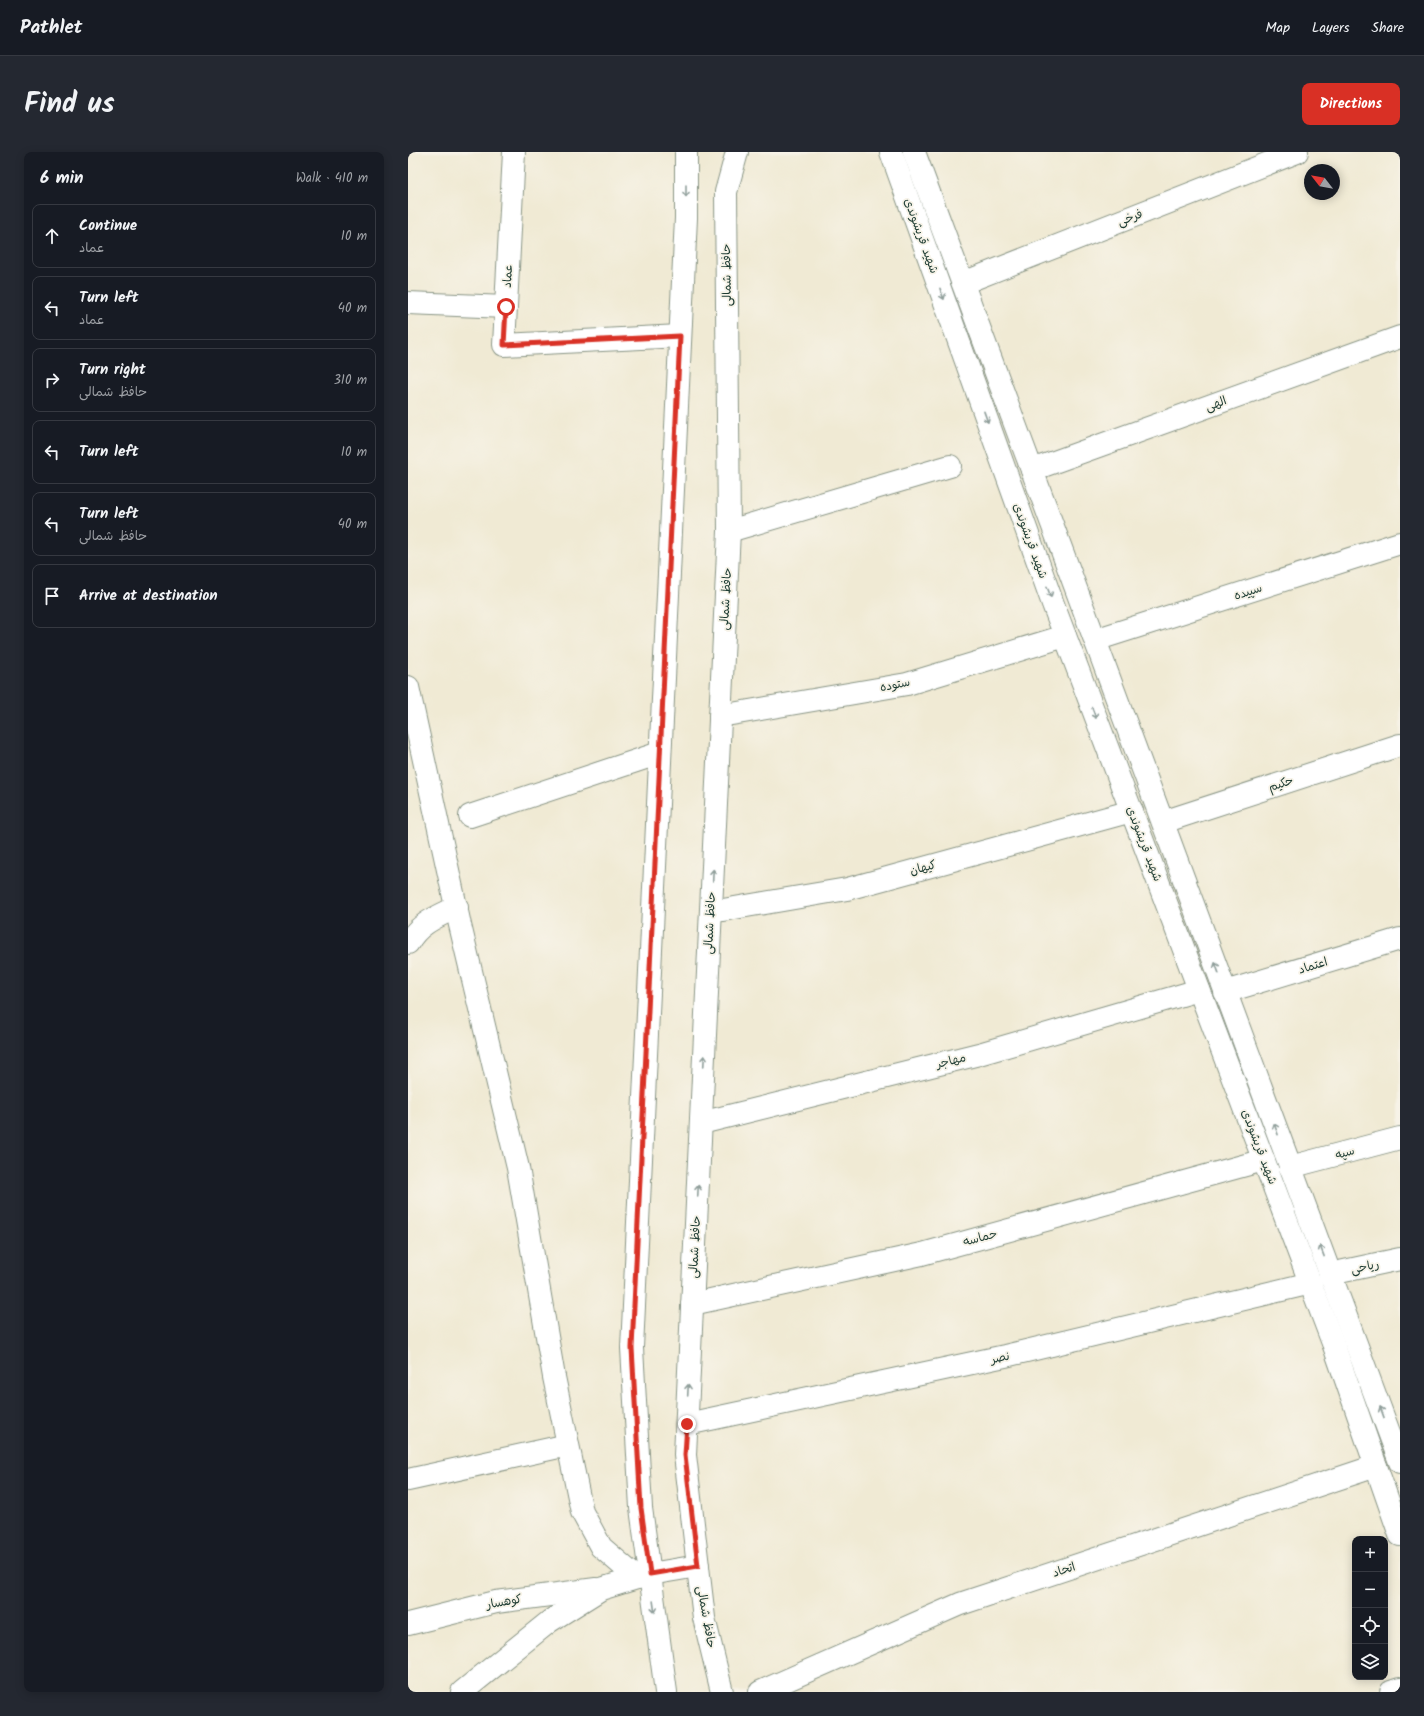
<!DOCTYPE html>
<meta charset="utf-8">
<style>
:root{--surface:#171b24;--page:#242831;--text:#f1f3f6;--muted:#9ea1a6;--line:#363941;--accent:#d93025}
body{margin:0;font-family:Kalam,"Playpen Sans Arabic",sans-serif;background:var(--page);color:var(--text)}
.controls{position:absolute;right:12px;bottom:12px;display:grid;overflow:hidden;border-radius:8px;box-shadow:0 2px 10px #0003}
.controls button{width:36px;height:36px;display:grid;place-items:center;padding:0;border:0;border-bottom:1px solid var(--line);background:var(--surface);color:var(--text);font:20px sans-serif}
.compass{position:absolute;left:896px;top:12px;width:36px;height:36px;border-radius:50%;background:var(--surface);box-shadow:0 2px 10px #0003;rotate:301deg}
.stop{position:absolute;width:12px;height:12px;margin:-9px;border:3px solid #d93025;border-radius:50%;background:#fff}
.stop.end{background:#d93025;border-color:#fff;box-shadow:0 1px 4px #0008}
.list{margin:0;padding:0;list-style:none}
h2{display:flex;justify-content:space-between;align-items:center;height:52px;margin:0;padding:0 16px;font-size:17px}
h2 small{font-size:13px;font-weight:400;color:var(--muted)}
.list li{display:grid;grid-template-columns:26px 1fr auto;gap:12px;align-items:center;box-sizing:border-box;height:64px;margin:0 8px 8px;padding:0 8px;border:1px solid var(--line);border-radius:8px}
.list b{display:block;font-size:15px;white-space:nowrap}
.list p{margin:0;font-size:13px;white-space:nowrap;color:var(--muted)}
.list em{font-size:13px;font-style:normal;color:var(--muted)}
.icon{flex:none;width:22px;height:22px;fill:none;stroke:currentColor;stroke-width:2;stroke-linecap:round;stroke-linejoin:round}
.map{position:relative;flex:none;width:992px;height:1540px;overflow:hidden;border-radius:8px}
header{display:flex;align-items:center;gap:24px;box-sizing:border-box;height:56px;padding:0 20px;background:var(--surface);border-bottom:1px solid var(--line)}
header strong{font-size:19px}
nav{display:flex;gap:22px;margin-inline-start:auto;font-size:14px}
.intro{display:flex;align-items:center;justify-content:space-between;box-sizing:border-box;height:96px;padding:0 24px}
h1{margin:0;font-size:28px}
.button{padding:10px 18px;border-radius:8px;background:var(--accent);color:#fff;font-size:14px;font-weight:700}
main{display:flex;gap:24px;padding:0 24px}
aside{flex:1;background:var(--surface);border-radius:8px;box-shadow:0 2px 10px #0003}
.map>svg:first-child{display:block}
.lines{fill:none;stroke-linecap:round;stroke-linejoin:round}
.minor-casing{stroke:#889484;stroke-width:24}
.major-casing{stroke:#889484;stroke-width:24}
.minor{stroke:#fff;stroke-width:22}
.major{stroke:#fff;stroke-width:22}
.oneway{stroke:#8f9e9a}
.route{stroke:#d93025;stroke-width:5}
.labels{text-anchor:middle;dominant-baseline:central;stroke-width:3.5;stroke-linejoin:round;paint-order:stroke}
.street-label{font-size:12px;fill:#1f3d34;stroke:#f7f3e8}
</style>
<header>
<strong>Pathlet</strong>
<nav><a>Map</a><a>Layers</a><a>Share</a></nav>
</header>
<div class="intro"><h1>Find us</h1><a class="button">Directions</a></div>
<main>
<aside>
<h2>6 min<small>Walk · 410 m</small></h2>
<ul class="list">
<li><svg class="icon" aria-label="ahead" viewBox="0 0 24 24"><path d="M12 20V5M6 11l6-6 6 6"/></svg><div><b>Continue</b><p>عماد</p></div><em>10 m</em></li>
<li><svg class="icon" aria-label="left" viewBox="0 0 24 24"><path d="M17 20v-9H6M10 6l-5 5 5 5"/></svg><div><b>Turn left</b><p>عماد</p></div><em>40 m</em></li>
<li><svg class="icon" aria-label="right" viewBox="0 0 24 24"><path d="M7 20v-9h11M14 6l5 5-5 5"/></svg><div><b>Turn right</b><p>حافظ شمالی</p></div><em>310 m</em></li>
<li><svg class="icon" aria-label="left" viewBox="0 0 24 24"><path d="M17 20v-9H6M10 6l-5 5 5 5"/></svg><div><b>Turn left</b></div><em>10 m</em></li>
<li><svg class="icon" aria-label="left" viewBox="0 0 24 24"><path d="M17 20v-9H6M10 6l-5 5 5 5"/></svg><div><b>Turn left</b><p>حافظ شمالی</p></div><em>40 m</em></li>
<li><svg class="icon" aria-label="arrive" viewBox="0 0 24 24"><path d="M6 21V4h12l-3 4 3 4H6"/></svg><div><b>Arrive at destination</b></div></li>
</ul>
</aside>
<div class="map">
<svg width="992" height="1540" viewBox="0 0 992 1540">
<rect width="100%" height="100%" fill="#f7f3e8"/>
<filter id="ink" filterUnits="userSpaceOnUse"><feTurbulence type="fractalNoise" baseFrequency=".025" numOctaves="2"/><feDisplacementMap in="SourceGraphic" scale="8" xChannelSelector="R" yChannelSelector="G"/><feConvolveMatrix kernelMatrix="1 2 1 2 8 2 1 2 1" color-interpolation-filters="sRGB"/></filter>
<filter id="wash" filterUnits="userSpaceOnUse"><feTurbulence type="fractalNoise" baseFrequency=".012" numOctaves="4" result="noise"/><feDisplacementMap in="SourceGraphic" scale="16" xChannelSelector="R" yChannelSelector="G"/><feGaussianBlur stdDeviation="0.9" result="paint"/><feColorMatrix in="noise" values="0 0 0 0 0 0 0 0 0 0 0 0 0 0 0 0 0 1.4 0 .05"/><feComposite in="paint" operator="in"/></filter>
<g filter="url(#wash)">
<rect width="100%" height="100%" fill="#f0ead4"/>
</g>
<g filter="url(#ink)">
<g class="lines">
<g class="minor-casing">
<g id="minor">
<path d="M106,0L96,193L272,184"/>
<path d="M555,131L889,0"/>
<path d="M0,151L98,155"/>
<path d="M624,318L992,185"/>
<path d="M321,379L542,314"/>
<path d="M687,488L992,391"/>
<path d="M0,535L52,773L110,1016L146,1225L174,1360L193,1395L229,1426"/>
<path d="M312,564L499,532L657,484"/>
<path d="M62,664L252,601"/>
<path d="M755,670L992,593"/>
<path d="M303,760L439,737L724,659"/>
<path d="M0,791C11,771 29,765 49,755"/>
<path d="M817,840L992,787"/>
<path d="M293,971L571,902L791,838"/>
<path d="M882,1015L992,986"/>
<path d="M922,1122L992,1107"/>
<path d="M284,1152L514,1102L856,1008"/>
<path d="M279,1272L597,1204L903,1131"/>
<path d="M0,1328L160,1293"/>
<path d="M0,1472L88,1450L188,1437"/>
<path d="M54,1540L142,1469L193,1437L242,1422L290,1414"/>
<path d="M352,1540L552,1452L968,1314"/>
<path d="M983,1540L992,1537"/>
</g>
</g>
<g class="major-casing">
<g id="major">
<path d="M483,0L645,452L925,1191L992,1383"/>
<path d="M506,0L992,1310"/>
<path d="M258,1540L233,1356L224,1196L278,66V0"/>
<path d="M314,1540L296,1466L277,1303L321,379L318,40L329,0"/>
</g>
</g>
<use href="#minor" class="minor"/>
<use href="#major" class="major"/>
</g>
<defs><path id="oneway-shaft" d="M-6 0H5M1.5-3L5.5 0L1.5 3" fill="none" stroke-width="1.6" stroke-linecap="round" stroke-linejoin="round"/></defs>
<g class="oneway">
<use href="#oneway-shaft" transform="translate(278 39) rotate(90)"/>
<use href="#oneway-shaft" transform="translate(534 142) rotate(70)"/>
<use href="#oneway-shaft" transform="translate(578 265) rotate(70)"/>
<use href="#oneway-shaft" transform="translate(641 440) rotate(70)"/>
<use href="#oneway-shaft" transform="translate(686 561) rotate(69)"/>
<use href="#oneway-shaft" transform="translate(305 723) rotate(-87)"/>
<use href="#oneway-shaft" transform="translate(809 816) rotate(-110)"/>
<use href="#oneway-shaft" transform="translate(296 909) rotate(-87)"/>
<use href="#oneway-shaft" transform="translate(868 977) rotate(-110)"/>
<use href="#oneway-shaft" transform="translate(290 1039) rotate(-87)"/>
<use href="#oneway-shaft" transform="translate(914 1099) rotate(-111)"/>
<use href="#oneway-shaft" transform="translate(280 1238) rotate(-87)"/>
<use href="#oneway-shaft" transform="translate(974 1260) rotate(-110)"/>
<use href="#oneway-shaft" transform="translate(246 1455) rotate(82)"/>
</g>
</g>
<g class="lines" filter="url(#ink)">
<path class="route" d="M98,155L96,193L272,184L224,1196L233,1356L242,1422L290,1414L277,1303L279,1272"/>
</g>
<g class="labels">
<g class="street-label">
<text transform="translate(722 66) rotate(-21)">فرخی</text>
<text transform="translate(513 84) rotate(70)">شهید قریشوندی</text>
<text transform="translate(319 123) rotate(-91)">حافظ شمالی</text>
<text transform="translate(100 124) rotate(-87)">عماد</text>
<text transform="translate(808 252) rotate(-20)">الهی</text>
<text transform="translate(622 389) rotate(70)">شهید قریشوندی</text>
<text transform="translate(840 440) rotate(-18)">سپیده</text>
<text transform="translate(318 447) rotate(-87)">حافظ شمالی</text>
<text transform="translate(487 533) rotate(-11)">ستوده</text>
<text transform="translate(873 632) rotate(-18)">حکیم</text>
<text transform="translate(736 692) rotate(69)">شهید قریشوندی</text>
<text transform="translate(515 716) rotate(-15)">کیهان</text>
<text transform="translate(302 771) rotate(-87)">حافظ شمالی</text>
<text transform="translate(905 814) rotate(-17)">اعتماد</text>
<text transform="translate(543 909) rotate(-14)">مهاجر</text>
<text transform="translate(851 995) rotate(69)">شهید قریشوندی</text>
<text transform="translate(937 1001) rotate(-15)">سپه</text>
<text transform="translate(572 1086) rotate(-15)">حماسه</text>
<text transform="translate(287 1095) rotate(-87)">حافظ شمالی</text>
<text transform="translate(957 1115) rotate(-12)">ریاحی</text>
<text transform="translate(592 1206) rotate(-12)">نصر</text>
<text transform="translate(656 1418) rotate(-18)">اتحاد</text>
<text transform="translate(96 1450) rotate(-10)">کوهسار</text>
<text transform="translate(298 1465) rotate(80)">حافظ شمالی</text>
</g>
</g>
</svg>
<div class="controls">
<button>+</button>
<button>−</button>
<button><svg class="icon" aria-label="locate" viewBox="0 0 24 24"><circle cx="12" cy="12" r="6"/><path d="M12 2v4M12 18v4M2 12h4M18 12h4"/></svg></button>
<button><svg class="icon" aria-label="layers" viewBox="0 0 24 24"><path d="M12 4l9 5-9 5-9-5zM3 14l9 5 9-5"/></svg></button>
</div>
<svg class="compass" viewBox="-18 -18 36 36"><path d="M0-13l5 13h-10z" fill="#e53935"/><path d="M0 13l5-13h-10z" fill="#9ea1a6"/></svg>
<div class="stop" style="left:98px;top:155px"></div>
<div class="stop end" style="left:279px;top:1272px"></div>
</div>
</main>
